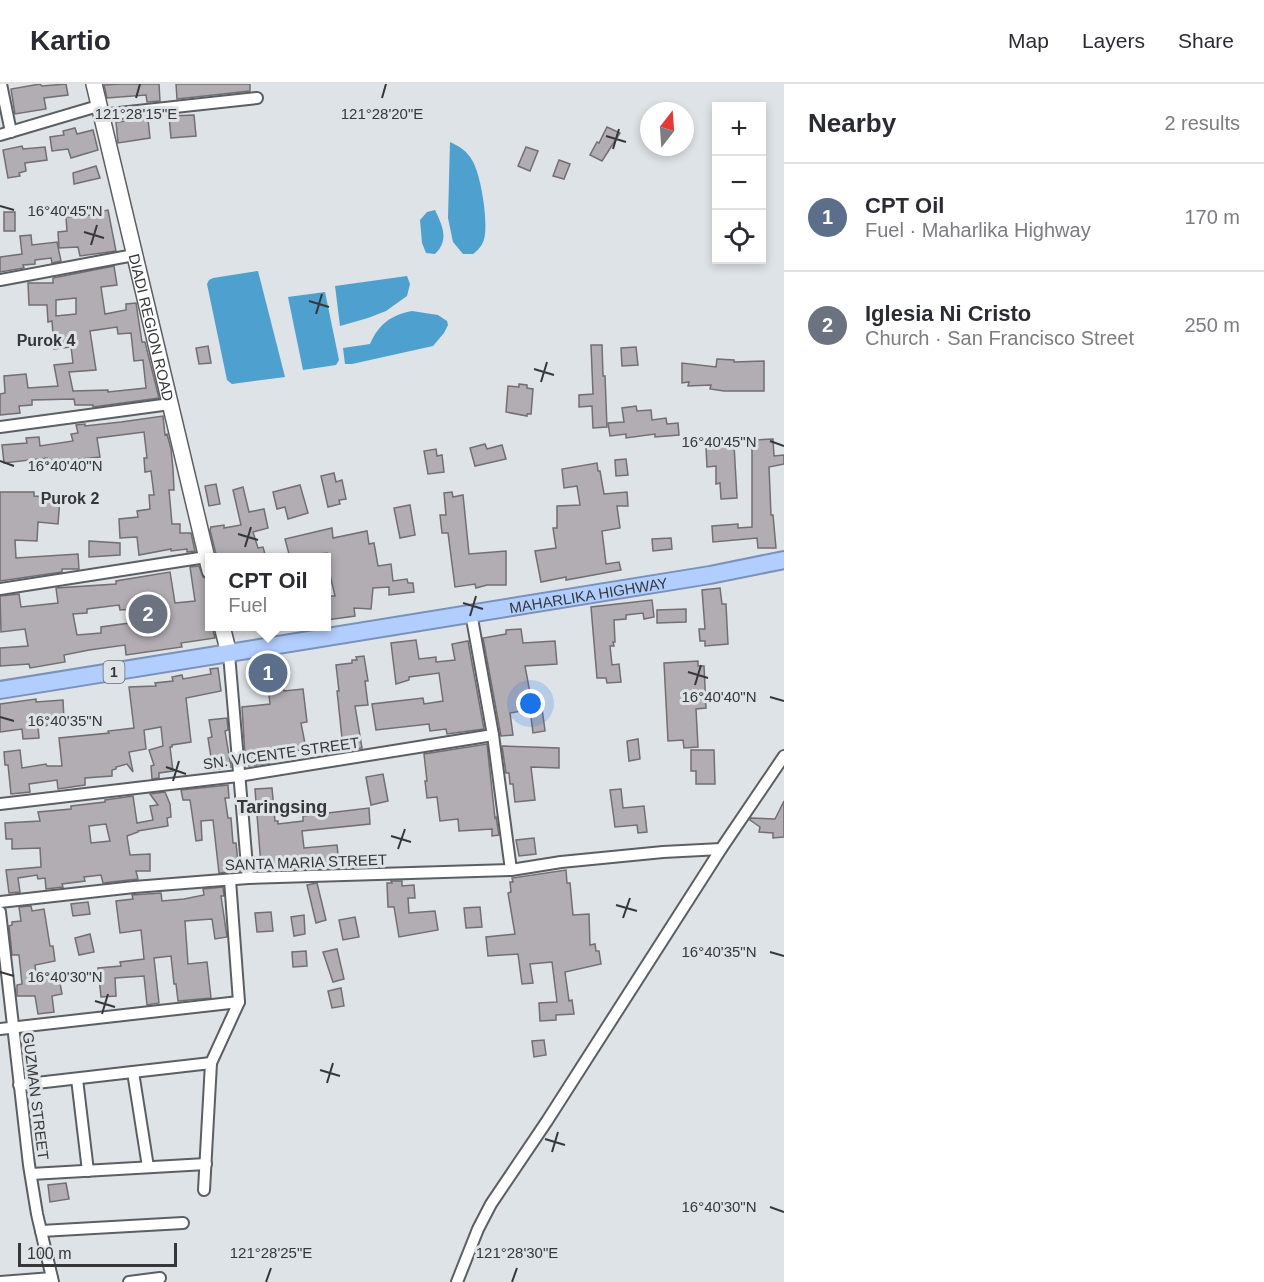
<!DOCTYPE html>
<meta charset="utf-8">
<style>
:root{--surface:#fff;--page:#f7f7f7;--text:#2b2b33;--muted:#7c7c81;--line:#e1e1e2;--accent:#d93025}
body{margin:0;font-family:Helvetica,sans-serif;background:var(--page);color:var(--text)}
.controls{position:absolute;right:18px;top:18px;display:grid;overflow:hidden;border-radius:0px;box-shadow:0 3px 9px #0003}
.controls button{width:54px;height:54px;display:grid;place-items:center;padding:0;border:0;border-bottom:2px solid var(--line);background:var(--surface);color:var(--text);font:30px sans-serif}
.compass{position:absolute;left:640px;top:18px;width:54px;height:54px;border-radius:50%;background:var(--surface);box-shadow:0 3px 9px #0003;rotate:17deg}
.scale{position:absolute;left:18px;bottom:15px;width:159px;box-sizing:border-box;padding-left:6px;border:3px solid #353739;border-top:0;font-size:16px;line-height:21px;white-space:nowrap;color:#353739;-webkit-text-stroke:4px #dee3e7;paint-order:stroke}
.you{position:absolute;left:531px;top:620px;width:21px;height:21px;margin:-15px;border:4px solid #fff;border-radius:50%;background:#1a73e8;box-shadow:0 0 0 9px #1a73e833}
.badge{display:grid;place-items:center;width:39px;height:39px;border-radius:50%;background:var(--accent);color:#fff;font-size:20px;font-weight:700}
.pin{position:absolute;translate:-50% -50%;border:3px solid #fff;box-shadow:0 2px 6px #0006}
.popup{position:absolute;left:205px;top:469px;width:126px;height:78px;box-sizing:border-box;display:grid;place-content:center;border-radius:0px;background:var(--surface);filter:drop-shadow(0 2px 4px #0005);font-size:20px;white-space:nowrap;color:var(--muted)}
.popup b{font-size:22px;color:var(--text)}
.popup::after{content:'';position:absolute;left:50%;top:100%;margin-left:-12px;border:12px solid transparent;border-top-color:var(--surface)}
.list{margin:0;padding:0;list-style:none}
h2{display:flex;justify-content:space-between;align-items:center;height:78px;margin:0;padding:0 24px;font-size:26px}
h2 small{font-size:20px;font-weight:400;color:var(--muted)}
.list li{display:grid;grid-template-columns:39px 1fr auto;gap:18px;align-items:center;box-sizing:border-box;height:108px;padding:0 24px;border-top:2px solid var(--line)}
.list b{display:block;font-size:22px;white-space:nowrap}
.list p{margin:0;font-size:20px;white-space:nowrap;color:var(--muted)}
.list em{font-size:20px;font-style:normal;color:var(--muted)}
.icon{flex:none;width:33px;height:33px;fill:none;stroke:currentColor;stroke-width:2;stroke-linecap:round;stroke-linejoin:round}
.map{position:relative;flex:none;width:784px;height:1198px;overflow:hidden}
header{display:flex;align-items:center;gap:36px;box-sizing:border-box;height:84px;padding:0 30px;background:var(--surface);border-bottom:2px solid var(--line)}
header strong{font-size:28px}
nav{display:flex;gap:33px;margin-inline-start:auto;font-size:21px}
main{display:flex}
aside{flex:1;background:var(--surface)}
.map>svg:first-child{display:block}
.water{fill:#4ea0cf}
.building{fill:#b2adb2;stroke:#726e72;stroke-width:1.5;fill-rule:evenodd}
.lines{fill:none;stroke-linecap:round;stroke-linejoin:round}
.minor-casing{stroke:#5b5f63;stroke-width:14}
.secondary-casing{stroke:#5b5f63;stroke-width:18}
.trunk-casing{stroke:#7a91b9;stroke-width:20}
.minor{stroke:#fff;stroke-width:10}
.secondary{stroke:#fff;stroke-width:15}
.trunk{stroke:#b2cefe;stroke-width:16}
.ticks{fill:none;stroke:#353739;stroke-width:2}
.labels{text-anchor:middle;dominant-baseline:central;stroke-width:6;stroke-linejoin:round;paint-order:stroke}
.shield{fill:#dee3e7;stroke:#686b6d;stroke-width:1.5}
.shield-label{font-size:14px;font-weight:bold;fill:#353739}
.street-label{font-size:15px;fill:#353739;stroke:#dee3e7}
.neighbourhood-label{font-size:16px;font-weight:bold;fill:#353739;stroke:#dee3e7}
.quarter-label{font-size:18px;font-weight:bold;fill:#353739;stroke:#dee3e7}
.ticks-label{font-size:15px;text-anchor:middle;fill:#353739;stroke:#dee3e7;stroke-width:6;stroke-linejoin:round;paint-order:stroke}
</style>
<header>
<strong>Kartio</strong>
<nav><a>Map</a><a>Layers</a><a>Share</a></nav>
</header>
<main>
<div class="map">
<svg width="784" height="1198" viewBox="0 0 784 1198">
<rect width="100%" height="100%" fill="#dee3e7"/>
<g class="water">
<path d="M450,58C460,63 466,66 472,76C481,91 487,132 485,150C484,159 480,165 473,170H463L453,158L448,134Z"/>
<path d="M435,126C442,141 450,156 435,170L426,169L422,159L420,136L427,128Z"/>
<path d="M258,187L285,293L232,300L227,296L207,200L209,196L213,194Z"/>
<path d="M407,192L410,200L407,212L386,227L368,234L340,242L335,202Z"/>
<path d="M325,208L339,276L336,281L303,286L288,213Z"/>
<path d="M412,227L438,231L447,237L448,241L444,249L433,262L352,280H345L343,264L370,260C379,240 391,231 412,227Z"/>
</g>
<g class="building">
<path d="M40,0L42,2L66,0L68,11L44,14L46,25L15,30L11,5Z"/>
<path d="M121,0H159L160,17L147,18L146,11L107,14L104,1Z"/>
<path d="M176,0H250V7L177,15Z"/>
<path d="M194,31L196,52L171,54L169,32Z"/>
<path d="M148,35L150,54L118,59L116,38Z"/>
<path d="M607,43L620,49L602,77L590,71L597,58L599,59Z"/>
<path d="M75,44L77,50L93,46L98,66L71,74L68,65L52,67L50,53L64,51L63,47Z"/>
<path d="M22,62L23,65L45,63L47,76L25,79L26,87L19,89L20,92L8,94L3,66Z"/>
<path d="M526,63L538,67L530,87L518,82Z"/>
<path d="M559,76L570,80L564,95L553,92Z"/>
<path d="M96,82L100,94L74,100L73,89Z"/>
<path d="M108,126L116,167L80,172L78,163L59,164L58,148L67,147L66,133L92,131V129Z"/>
<rect x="4" y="128" width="11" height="19"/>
<path d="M31,151L32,161L57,158L61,177L52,179L51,174L35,176V180L23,181L24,184L0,188V173L22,170L20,152Z"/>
<path d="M114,182L117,201L101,203L105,230L126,226V220L136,219L142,258H145L159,314L93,323V321H75L74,315L32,316V321L19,322L20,329L0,331V310L5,309L4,292L26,290L28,304L58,302L54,281L73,279L71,263L54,265L52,237L48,238L47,221H29L28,199H53V194ZM76,214V230L56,232V216ZM117,243L118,250L131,249L134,277L143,276L146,304L108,308V306L73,307L69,288L96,286L90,247Z"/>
<path d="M591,261H602L603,292H605L607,343L593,344L592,322L579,323V311L593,310Z"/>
<path d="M208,262L211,279L199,280L196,264Z"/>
<path d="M636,263L638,281L622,282L621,264Z"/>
<path d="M717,275L734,276V278L764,277V307H724L710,305L711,301L688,302L689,298L682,299V279L716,283Z"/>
<path d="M519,300L527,301V304L533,305L531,330H527V332L506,328L508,302L519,303Z"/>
<path d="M636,322L637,327L651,326L652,336L666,334L667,340L678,339L679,351L655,353V350L626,354V350L610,352L608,339L624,338L622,324Z"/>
<path d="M163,332L165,351L167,350L171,365L173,385L174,406H169L172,440H180V449H191L195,467L187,468V465L171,467V465L139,471L137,453L120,454L119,435L138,433L137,427L150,425L149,411H154L151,387L145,388L144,374H147L144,348L97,354L100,373L72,376V379L48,383L47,374L4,379L2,361L27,359L26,354L39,353L40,362L73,357L71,350L78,349L76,341L85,340V342L121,338Z"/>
<path d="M773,355L774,372L784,371V380L769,383L771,431H773L776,464H758L757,454L713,458L712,442L738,440V444L752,443V362H756L755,356Z"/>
<path d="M485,360L487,365L502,361L506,375L475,382L470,364Z"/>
<path d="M734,361L737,414L721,415L720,399L716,400V382L707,383L706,363Z"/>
<path d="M436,365L437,372L442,371L444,388L428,390L424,367Z"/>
<path d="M626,375L628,391L616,392L615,376Z"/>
<path d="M597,379L598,387H600L604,410L627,408L628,422H617L620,444L602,447L606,480L619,478L621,486L566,496V493L541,498L535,467L556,464L553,444H557V422L580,421L577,402L564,404L562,385Z"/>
<path d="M334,389L336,398L342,396L346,415L339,416L340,420L328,423L321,392Z"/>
<path d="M216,400L220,420L209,422L205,402Z"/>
<path d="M300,401L308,429L288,435L285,423L277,425L273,408Z"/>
<path d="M243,403L249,428L264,425L268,444L253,448L258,464L263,463L266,474H217L210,446L211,443L224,441V444L241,441L233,406Z"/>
<path d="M0,408H34V412L60,414L58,440L38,438L37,457L15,456L16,474L78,470L79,485H62V488L0,497Z"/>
<path d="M452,408L453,413L463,411L469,470L506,467V501H487L476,504L475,500L455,503L448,449H442L440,431H446L444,409Z"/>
<path d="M410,421L415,451L400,454L394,424Z"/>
<path d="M332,444L333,454L367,447L369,460L374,459L378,482L391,480L393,497L407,495L408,499H413L414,508L389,511V503L373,504L371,525L354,524L355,532L327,536V512H335L327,478V469L290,474L285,455Z"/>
<path d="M671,454L672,465L653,467L652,455Z"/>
<path d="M89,457L120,459V471L89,473Z"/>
<path d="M199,482L203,493L209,496L210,543H212L215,554L181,559L182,563L126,571L125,561L89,566L64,571L65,578L30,584L29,580L0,582V564L28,562L25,545L1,548L0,512L19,510L21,523L58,519L56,504L116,500V497L170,488L175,519L195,517L190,483ZM119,521L120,526L149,524L151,536L101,543V549L77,551L73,530L87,529V525Z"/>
<path d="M720,504L722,520H726L728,560L705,562V557H700L699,545H705L702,506Z"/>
<path d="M652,516L654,533L644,535L643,529L626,531V535L614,536L615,558H613L614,562H610L612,581L619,580L621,598L607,599L606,594H597L591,523Z"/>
<path d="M686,525V538L657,539V526Z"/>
<path d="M521,545L523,559L555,557L557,580L525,582L533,625L510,629L513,651L501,652L483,554L506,550V546Z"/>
<path d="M416,556L419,575L436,573V578L455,576L452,560L468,557L484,645L447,650L446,645L430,647L429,640L376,646L372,620L423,614L424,620L443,617L439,589L409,593V596L396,600L391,559Z"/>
<path d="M364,572L368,597H365L368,621L355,622L362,664L350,666L349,660H346L345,654H342L337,607H339L336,581L352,579V576H357L356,573Z"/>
<path d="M278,575L284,607L303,605L307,638L301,639L306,665L294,667V670L270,674V679L249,682L247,671H245L242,623L270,620L268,603L258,605L254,579Z"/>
<path d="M698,577V582H704L706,624L696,625L698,663L684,664L683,656L668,657L664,579Z"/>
<path d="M218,584L221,607L186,614L191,658L172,661V663H170L173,687L159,689V694L152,695L151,682L154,681L149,666L163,662L161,643L144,646L146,665L129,668L133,688L127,680L116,683V685L112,686V692L85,694V701L58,705L57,696L29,700L30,708L11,710L8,681H5L4,668L20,666L22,684L46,680L47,682H62L59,654L109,649L108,647L134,644L129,603L156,602L155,599L173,597L172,593L182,591L183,595L211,590L210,585Z"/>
<path d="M36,615V618L63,616L64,636L51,637V641L38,642L39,654L23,655L22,645L0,648V620Z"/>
<path d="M542,624L545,647L533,649L530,625Z"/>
<path d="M227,634L228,646L225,647L231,683L213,686L208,654L212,653L209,636Z"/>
<path d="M638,655L640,675L629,677L627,657Z"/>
<path d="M487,660L495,734L496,733L499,751L492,752V745L459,747L458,735L440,737L437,713L427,714L425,697H427L424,670Z"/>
<path d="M502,662L559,664V684L531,683L535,716L515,718L513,700H510L509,689H506Z"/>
<path d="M691,666H714L715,700H696V687H691Z"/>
<path d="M383,690L388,717L371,721L366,693Z"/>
<path d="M228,701L229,714H225L228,734H231L233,759H236L239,787L219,789L213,736L201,737L202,756L196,757L190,716H183L181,706Z"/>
<path d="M272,704L275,737H278V740L303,737V732L369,724L370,740L302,747L304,764L337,761L339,780L294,784L293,779L261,782L255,705Z"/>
<path d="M621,705L623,724L644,722L647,748L638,749L637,741L615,743L610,706Z"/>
<path d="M165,708L170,720L171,733L167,734L168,742L138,747V748L127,752L130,771L150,770V787H136L138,795L103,799L101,791L84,793L85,797L62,800L63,803L46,805L45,794L38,795L37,791L18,794L20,808L9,809L6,786L41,783L40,764L12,765V755H6L5,739L40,737L38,728L71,725V722L105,718V716L133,712L137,739L153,736L150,722L158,721L150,710ZM106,740L110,757L91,759L89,742Z"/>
<path d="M784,717V753L773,754V749L759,748L760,743L750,736L751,734L775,735Z"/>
<path d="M534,754L536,770L519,772L516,756Z"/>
<path d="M566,786L567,799H570L573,831L589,830L590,861L595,860L596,867H599L601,880L565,888L569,917L572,916L574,930L556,931V936L540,937L539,919L557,918L552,878L530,880L533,899L522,900L518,870L488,872L486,853L515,850L508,809L511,808L510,798H513L512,794Z"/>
<path d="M391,797H402V802L414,801L415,814H408L409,829L435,827L438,846L399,853L394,823H388L387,799H392Z"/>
<path d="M317,799L326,836L316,839L307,801Z"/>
<path d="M223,803L224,812H221L227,853L215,855L212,835L185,837L188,880L207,878L211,914L178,917L176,900H174L171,872L154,874L159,919L147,921L144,892L115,894L116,912L101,913L98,884L121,882L120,878L144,875L141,846L120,849L116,817L133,815L132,811L161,809L162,817L184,815L204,811L203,805Z"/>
<path d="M88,818L90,830L73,832L71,820Z"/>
<path d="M31,822L32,827L44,825L50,862H53L55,877L35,881L36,889L58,888L62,910L52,912L54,928L38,930L35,912H17V901L22,900L19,871H12L9,842L12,841V838L21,837L19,823Z"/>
<path d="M480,823L482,843L466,844L464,824Z"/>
<path d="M271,828L273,847L257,848L255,829Z"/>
<path d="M304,831L305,850L294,852L291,833Z"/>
<path d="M355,833L359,853L343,856L339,836Z"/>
<path d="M90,850L94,868L79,871L75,854Z"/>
<path d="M337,865L344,895L333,898L323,868Z"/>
<path d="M306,867L307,882L293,883L292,868Z"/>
<path d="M341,904L344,922L332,924L328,907Z"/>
<path d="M544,956L546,971L534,973L532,957Z"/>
<path d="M66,1099L69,1115L50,1118L48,1101Z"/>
</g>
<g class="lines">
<g class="minor-casing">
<g id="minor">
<path d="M1,0L11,48"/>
<path d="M101,31L257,14"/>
<path d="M0,51L98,22"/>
<path d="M0,196L134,171"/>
<path d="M0,343L170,320"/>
<path d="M0,505L206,473"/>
<path d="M471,529L493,651L511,786"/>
<path d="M229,570L248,794"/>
<path d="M0,720L238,692L493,651"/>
<path d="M0,818L134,803L248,794L511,786L561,778L663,768L721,765"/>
<path d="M0,828L29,1081L37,1130L53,1198"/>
<path d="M0,945L239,918"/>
<path d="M133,988L148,1083"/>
<path d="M77,995L88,1087"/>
<path d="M19,1001L211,979"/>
<path d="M31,1090L206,1080"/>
<path d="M204,1106L211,979L239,918L230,796"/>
<path d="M41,1147L183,1139"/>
<path d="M0,1198L52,1194"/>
<path d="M129,1198L160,1194"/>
<path d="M457,1198L478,1145L491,1120L547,1037L721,765L784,672"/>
</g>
</g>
<g class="secondary-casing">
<g id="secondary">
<path id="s1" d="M94,0L210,487"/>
<path d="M222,542L229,570"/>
</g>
</g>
<g class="trunk-casing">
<g id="trunk">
<path id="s2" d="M0,606L710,491L784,476"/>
</g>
</g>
<use href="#minor" class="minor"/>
<use href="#secondary" class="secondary"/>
<use href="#trunk" class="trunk"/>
</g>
<path class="ticks" d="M136,14L140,0M382,14L386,0M606,52L626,58M613,65L619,45M0,122L14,126M84,148L104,154M91,161L97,141M309,217L329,223M316,230L322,210M534,285L554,291M541,298L547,278M770,357L784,362M0,377L14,382M238,450L258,456M245,463L251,443M463,519L483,525M470,532L476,512M688,588L708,594M695,601L701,581M770,613L784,617M0,633L14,637M166,683L186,690M173,697L179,677M391,752L411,758M398,765L405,745M616,821L637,827M623,834L630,814M770,868L784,872M0,888L14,892M95,917L115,923M102,930L108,910M320,986L340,992M327,999L333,979M545,1055L565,1061M552,1068L558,1048M770,1123L784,1128M266,1198L271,1184M512,1198L517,1184"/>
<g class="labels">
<rect class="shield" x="103.5" y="577" width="21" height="22" rx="4.5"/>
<g class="shield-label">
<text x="114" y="588">1</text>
</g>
<g class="street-label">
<text stroke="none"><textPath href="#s1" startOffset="250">DIADI REGION ROAD</textPath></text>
<text stroke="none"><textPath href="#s2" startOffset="596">MAHARLIKA HIGHWAY</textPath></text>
<text transform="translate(281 669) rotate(-8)">SN. VICENTE STREET</text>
<text transform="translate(306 778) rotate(-2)">SANTA MARIA STREET</text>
<text transform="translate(36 1012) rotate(83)">GUZMAN STREET</text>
</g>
<g class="neighbourhood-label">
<text x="46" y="256">Purok 4</text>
<text x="70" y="414">Purok 2</text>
</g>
<g class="quarter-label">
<text x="282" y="723">Taringsing</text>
</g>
</g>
<g class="ticks-label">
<text x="136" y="35">121°28'15"E</text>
<text x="382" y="35">121°28'20"E</text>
<text x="65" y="132">16°40'45"N</text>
<text x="719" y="363">16°40'45"N</text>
<text x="65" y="387">16°40'40"N</text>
<text x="719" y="618">16°40'40"N</text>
<text x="65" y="642">16°40'35"N</text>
<text x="719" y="873">16°40'35"N</text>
<text x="65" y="898">16°40'30"N</text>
<text x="719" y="1128">16°40'30"N</text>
<text x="271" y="1174">121°28'25"E</text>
<text x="517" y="1174">121°28'30"E</text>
</g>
</svg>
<div class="controls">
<button>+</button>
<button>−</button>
<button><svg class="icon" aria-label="locate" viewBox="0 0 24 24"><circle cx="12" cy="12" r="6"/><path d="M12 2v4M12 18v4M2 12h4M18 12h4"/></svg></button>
</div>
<svg class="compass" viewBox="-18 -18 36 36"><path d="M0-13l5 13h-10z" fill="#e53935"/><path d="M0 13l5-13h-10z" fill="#7c7c81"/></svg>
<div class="scale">100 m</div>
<div class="you"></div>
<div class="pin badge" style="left:268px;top:589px;background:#5c6f8a">1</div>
<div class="popup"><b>CPT Oil</b>Fuel</div>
<div class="pin badge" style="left:148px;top:530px;background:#6b7280">2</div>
</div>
<aside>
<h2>Nearby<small>2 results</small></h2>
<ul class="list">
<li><span class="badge" style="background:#5c6f8a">1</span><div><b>CPT Oil</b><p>Fuel · Maharlika Highway</p></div><em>170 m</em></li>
<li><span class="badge" style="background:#6b7280">2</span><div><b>Iglesia Ni Cristo</b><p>Church · San Francisco Street</p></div><em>250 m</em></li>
</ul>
</aside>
</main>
